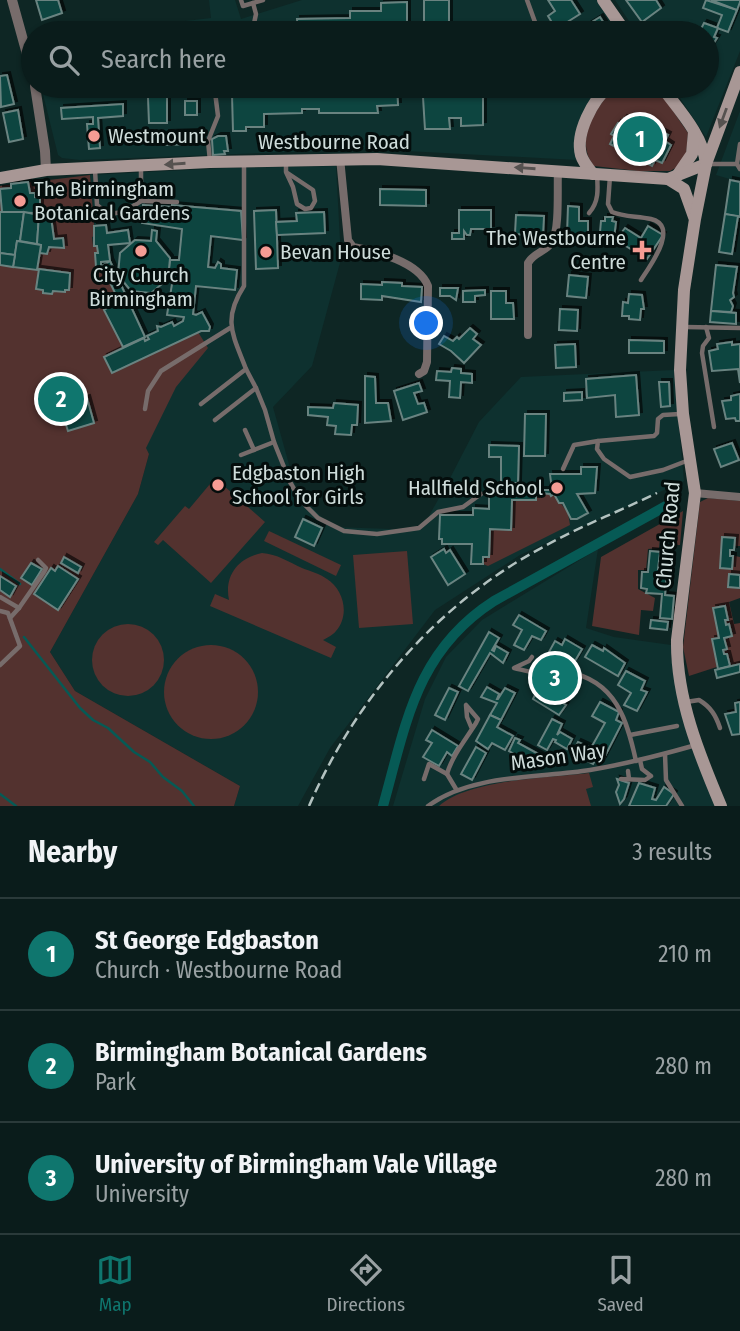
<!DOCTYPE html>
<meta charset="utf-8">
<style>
:root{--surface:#0a1c1b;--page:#182928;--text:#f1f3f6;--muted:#99a1a3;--line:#2a3a3a;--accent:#0f766e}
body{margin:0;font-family:"Fira Sans Condensed",sans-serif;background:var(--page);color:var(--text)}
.you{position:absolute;left:427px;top:324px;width:24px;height:24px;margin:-18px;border:5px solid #fff;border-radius:50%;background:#1a73e8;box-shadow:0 0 0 10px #1a73e833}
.badge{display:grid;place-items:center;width:46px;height:46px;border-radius:50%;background:var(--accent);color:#fff;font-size:23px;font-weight:700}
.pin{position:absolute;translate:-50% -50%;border:4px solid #fff;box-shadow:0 2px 7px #0006}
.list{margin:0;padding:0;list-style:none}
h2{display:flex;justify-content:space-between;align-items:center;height:91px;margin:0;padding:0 28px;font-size:30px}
h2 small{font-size:23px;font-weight:400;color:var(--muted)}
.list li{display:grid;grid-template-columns:46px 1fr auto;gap:21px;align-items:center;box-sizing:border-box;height:112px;padding:0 28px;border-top:2px solid var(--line)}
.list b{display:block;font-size:26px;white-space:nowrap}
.list p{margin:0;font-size:23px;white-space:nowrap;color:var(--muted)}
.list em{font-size:23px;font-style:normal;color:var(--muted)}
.icon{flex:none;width:38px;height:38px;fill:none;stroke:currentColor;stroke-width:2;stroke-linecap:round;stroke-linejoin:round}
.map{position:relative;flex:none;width:740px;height:806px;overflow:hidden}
.search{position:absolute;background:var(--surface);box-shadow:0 2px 5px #0004;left:21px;right:21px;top:21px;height:77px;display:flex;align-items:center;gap:18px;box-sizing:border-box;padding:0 24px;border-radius:38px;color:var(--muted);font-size:26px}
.sheet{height:427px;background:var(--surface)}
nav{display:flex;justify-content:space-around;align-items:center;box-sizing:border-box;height:98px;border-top:2px solid var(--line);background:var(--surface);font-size:19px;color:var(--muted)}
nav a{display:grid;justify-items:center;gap:4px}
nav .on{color:var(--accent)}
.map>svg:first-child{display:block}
.built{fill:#0e312f}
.green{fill:#53322f}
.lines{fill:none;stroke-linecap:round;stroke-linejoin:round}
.stream{stroke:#065a55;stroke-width:2.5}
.canal{stroke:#065a55;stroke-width:10}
.building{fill:#074440;stroke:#698380;stroke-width:2;filter:url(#shadow)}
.service{stroke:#776c6b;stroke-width:4.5}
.minor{stroke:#776c6b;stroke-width:8}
.tertiary{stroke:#776c6b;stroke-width:10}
.secondary{stroke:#a89795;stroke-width:12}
.rail{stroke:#b3c2c0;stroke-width:2.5;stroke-dasharray:10 5;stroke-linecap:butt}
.oneway{fill:#565250}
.poi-dot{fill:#f59c94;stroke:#040d0c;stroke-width:2.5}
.labels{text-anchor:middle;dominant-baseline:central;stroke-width:6;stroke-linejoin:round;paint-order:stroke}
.poi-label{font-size:21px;fill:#cedcda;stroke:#040d0c;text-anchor:start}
.street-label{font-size:21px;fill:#cedcda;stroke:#040d0c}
</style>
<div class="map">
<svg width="740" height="806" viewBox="0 0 740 806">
<defs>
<filter id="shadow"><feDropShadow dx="3" dy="-3" stdDeviation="0" flood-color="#0009"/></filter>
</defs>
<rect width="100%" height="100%" fill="#0e2624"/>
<g class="built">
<path d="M209,0H235L241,19L302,0H598L620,33H84L211,18Z"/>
<path d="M615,0H740V51L706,137L672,86H707V33H637Z"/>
<path d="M41,86H605L577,160L368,149L80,160L62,158L58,155Z"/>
<path d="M740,111V182L716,175Z"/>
<path d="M336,166L341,259L312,366L273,407L297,493L332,527L421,530L447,484L479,422L521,377L674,370L684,481L520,555L435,610L330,748L298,806H234L240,786L75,691L50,652L138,494L149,454L130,425L104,357V310L119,301L103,267H96L95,253L98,252L97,246H94L92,237L95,236L90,175L226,168Z"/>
<path d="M598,549L586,628L614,637L671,645V658L690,742L720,806H393L425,699L446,657L482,620Z"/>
</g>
<g class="green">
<path d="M616,86H656L688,133L686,156L679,166L670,171H638L594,166C573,140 597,106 616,86Z"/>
<path d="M90,175L95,236L92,237L93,246H97L98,253L95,254L96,267H103L119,301L105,310L123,347L105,357L198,332L208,348L176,387L146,448L149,454L138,494L50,652L75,691L240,786L234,806H0V186Z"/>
<path d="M215,478L265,522L211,583L163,540L158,545L154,542L185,506L189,509Z"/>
<path d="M536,494H554L568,513L570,525L488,566L483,564L490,529H511L512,500H536Z"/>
<path d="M708,498L740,501V546H734V550H730V555L740,557V598L729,602L734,624L740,623V664L730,666L729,663L689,676L683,647L700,502Z"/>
<path d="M683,511L680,545H676L674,536L660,537L659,548L648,549L646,570H638V589L655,598L653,611L641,610L639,635L592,626L601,557Z"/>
<path d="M269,531L341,565L336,576L264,541Z"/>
<path d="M407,551L413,624L359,628L353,555Z"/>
<path d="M262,553C277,554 289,562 302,568C310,571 320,574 327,579C344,590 350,615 336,631C333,635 327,638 323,640L336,647L331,658L210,606L215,594L229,600C224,576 238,558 262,553Z"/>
<circle cx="128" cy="660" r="36"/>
<circle cx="211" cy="692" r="47"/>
<path d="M589,773L593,787L586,789L591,806H439C470,779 548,778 589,773Z"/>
</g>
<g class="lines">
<g class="stream">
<path d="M0,569L20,584"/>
<path d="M24,637L80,708L93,720L108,728L134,752L150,762L163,777L182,791L194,806"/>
<path d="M0,794L16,806"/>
</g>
<path class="canal" d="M383,806C406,724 416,651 494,601L666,506"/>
</g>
<g class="building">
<path d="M36,0H58L62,13L42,20Z"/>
<rect x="424" y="0" width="25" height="33"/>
<path d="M548,0H571L580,14L556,29L548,16L555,11Z"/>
<path d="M626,0H656L661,8L642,22Z"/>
<path d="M706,0L737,10L728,32L717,28L722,15L703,8Z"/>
<path d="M711,0H740V2L737,10Z"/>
<path d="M407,2V33H298L297,19L350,18V11H381V3Z"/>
<path d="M600,17L605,25L597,30L599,33H581L579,30Z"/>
<path d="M704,23L718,28L714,37L717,38L708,52L707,33H699Z"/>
<path d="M7,75L14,104L1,107L0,76Z"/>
<path d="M234,86H397L398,105L377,106L378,113H319V109H302V113L264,114V127H246V131H233L232,94H251V86Z"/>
<path d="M404,86H483V125L461,126V118H449L450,129H425L423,97H406Z"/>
<path d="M148,97H167V123H149Z"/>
<rect x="185" y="101" width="12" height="14"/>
<path d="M123,104V116L98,118L100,148L89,149L87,124H93V117L62,119L61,108Z"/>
<path d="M18,110L23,139L9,142L3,113Z"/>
<path d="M632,116L668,135L665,141L671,145L662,163L655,160L652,166L610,144L614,136L611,134L618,123L621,124L624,118L630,121Z"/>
<path d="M195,132V144L166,145V133Z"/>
<path d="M218,136H226L228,151H224L225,154L213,155L212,139Z"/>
<path d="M730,180L740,182V217L725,214Z"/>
<path d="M28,182L30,193H35V197L40,196V211H37V213L2,212L0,189L11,188V184Z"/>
<path d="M380,189L426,190V206L380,205Z"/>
<path d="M143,205L172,207V205L241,211L243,240L211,236L208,267L215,268L218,262L221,264V268L237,270L235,290L196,286L193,314L196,315L202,312L210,327L209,331H201L112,373L104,357L144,338L145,341L149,339L147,336L158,331L157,326L161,327L172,322L174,326L183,321L184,317L167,315L173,278H168L170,260H179L182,229L142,223Z"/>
<path d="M568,206L579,207V221H588V235H567Z"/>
<path d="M276,210L278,268L256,269L254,211Z"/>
<path d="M459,210H491V229H471L470,235H467L464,231V239H452V233H459Z"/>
<path d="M0,212H24L20,241H17L15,255L0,253Z"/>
<path d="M24,212L39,215L37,244L20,241Z"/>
<path d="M324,212L325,233L277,235L276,222L297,221L296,213Z"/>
<path d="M46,214L51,217L54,239L63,238L64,248L49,247L47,254L40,253L41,245L37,244L39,215Z"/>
<path d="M725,214L738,216L732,254L719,252Z"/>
<path d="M516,215L544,216L543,236L515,234Z"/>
<path d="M605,217H613L612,221L616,222L613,246L599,244L601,221H605Z"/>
<path d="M106,225L107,233L128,230L130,243L108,245L110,261L101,262V267H96L95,253H98L97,246H94V226Z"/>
<path d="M648,226L663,235L647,259L616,240L625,228L641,238Z"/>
<path d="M152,230L157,231L156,241L170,258L168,279L151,293L131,291L118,275L120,253L135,240L151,241Z"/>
<path d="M17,241L41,245L37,270L13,267Z"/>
<path d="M0,253L15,255L13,267L0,265Z"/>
<path d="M110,261L145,337L123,347L104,310L119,301L102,266Z"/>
<path d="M716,265L737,267L733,293L734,297L730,300L733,306L731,312L711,311Z"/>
<path d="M39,269L70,273L69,290H65V292L53,291L52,294L43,293V290L36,289Z"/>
<path d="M569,275L588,277L586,298L567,296Z"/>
<path d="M382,282L402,283V286L422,287L421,302L382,296V300L361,299V284L382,285Z"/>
<path d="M440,288H458L456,300L450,296H440Z"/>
<path d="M485,290V295L475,296V302H463V291Z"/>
<path d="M491,291H506V303H513L514,319H491Z"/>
<path d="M629,294L642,295L644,309H641L640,320L629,319V316H622L623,302L628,303Z"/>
<path d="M560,309L578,310L577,331L559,330Z"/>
<path d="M711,311L736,313V324L710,322Z"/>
<path d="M470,328L477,334L473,339L481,345L464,363L451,351L439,344L444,336L453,341L457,337L459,339Z"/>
<path d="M629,340L664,341V353H629Z"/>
<path d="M732,342V345L740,344V383L738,369L712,371L709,351L718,349L717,344Z"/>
<path d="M575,344L576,367L556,368L555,345Z"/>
<path d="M452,368L461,369V373L472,374V383L461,382L460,398L449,397L450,381L436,380L437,371L451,372Z"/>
<path d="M636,375L639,415L616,417L615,395L587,398L586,379Z"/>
<path d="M365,376L375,377L376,403H388L391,421L365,423Z"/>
<path d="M659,382H669L670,406L661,407Z"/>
<path d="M419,383L422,391L414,393L418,404L424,403L427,412L403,420L394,391Z"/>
<path d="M582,392V400L564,401V393Z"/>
<path d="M740,394V421H736L735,418L726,419L722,401L731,400V396Z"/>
<path d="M87,398L94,423L68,431L60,406Z"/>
<path d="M334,403L358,405L357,425H352L351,435L335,434L336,426L327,425L328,417L308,415V407L333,408Z"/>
<path d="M525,414H546L545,456H524Z"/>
<path d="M732,443L739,460L721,467L714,449Z"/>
<path d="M489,445L519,446L518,483H512V489L536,490V500H512L511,530L490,529L489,557H483V564H471L472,544H442V539H439L440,515H473V508L489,509V488L507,489L508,483H501V457H489Z"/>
<path d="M581,467H597L595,493L577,494L588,513L577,519H571L563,503H559L554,494L551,496L550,494L541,493V490H552L550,474H581Z"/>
<path d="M303,519L322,528L314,546L295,537Z"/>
<path d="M722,537L735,538L734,550H730V556H733L732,569L720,568Z"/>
<path d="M444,549L446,553L450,550L465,574L448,585L431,557Z"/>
<path d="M650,551L660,552L658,569L667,570L665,595L674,596L672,619L660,618L662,594L646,593L647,589L641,588L642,572H648Z"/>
<path d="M64,557L81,567L78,573L61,563Z"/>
<path d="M31,563L42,569L32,585L21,578Z"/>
<path d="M58,566L78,579L58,610L34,594L51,568L55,571Z"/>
<path d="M729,574L740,575V588L728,587Z"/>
<path d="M0,576L16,586L10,597L0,590Z"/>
<path d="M725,606L728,620H725L726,625L729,624L732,636L724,638L727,649L723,650L724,654H727L730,666L718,669L712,639L719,638L713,608Z"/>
<path d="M519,615L546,631L541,640L532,636L524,650L514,645L522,630L513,625Z"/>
<path d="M651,620L668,622L667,630L650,628Z"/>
<path d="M489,632L499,638L492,650L494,651L496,646L508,653L503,663L490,653L468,691L459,686Z"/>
<path d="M565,639L582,649L575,661L563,654L556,667L544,661L555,641L562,645Z"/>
<path d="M592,645L603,651L604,648L625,663L618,676L585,657Z"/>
<path d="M740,664V672L717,678L715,670Z"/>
<path d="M626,671L645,681L641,690L647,692L637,711L624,705L631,693L618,685Z"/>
<path d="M553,678L570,687L561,702L566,705L559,715L533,699L538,689L544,693Z"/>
<path d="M487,687L499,694L497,699H498L505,688L515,693L501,720L490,715L497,703L481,697Z"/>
<path d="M449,688L458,692L445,720L435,715Z"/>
<path d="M600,702L619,712L616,720L622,723L603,760L597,757L593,764L572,753L578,742L591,748L605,723L592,716Z"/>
<path d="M740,702V734L732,735L725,714L736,712L735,703Z"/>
<path d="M490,715L501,720L497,727L513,736L505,750L492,743L488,749L476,741Z"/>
<path d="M552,719L562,724L557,735L560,732L572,739L567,749L555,742L556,740L553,739L547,750L538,745Z"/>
<path d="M432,730L458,746L452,756L447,752L439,766L423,757L432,743L426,740Z"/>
<path d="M515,738L520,740L518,743L542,756L536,766L509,751Z"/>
<path d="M476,747L486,753L472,780L461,774Z"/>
<path d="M617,779L629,783L624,799L620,804L616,792L619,785Z"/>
<path d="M639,783L655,788L652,799L656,800L664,787L674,794L666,806H629Z"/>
</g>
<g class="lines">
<g class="service">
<path d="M241,0L243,6L263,0"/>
<path d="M527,0L535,22L531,33"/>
<path d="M252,33L256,14L253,3"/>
<path d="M204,86L215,92L218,116L208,141L210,161"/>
<path d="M215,92L219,86"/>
<path d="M140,93L165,92L180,86H190"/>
<path d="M740,144L737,164L740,169"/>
<path d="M286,164V172L313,190L315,201L311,208L305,209L297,204L293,187L286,172"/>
<path d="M707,164H737"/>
<path d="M95,170L97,205L108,214L124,212L141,201V167"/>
<path d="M610,176L608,204L612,212C624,217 638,216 651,219C680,226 650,266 641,280"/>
<path d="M141,201L177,202"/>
<path d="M589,213C599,202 598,189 597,175"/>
<path d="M685,327L740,328"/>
<path d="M706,327L709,338L703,346L702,353L714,427"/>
<path d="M201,404L246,369C233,335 222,320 244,286V162"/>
<path d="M145,409L148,391L161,371L230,328"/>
<path d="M680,414L663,415L658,419L657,433L654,436L598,441L597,449L604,459L630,477L663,470L689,460"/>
<path d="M215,420L256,388L246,369"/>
<path d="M245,430L254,450"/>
<path d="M274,442L290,482L301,501L318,518L344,531L377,534L419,528L438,512L463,507L481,494"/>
<path d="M241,455L274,442L265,410L256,388"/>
<path d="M563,469L574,445L598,441"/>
<path d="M0,597L19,608"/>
<path d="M0,611L8,613L20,646L0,665"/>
<path d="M10,618L19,608L44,572L46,568L38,560"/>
<path d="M532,657L529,661L514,668C523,670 532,673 541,673C550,673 560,670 568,672C616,681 627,720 636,761"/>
<path d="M686,702L699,700C711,707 716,716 720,728"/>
<path d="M630,735L677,726"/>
<path d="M665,754L666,780L682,806"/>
<path d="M628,771L629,779"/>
<path d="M447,774C452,756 466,739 476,723L478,719L466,705L467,717L472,729"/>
<path d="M424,779L429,764L447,774L456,789"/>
<path d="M621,779L645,780L651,776L642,769L640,760"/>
<path d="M428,806C471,774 539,778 590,770C626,764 661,755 696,745"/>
</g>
<g class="minor">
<path d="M340,158L348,240L353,247C376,251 419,262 428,286L427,362L424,371L419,374"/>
<path d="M528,335V263C534,252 546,252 552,242C560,229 557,187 558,171"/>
<path d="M695,493L740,497"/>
</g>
<g class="tertiary">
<path d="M12,0L33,76"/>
<path d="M35,86L45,151L46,170"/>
</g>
<g class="secondary">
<path d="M603,0L626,33"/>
<path d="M661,86C678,109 703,135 706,164"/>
<path d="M593,174C588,168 583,162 581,155C575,133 593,100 609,86"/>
<path d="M677,176L692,154L694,132"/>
<path d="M0,178L46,170L210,162L377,159L668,179L706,164"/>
<path d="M668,179L684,189L694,217"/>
<path d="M721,806C699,754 676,698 677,640L695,493L683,414L680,370L684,290L695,219L706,164L740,72"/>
</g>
<path class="rail" d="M309,806C357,696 439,602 545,546C581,526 620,511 657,493"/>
</g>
<defs><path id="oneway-solid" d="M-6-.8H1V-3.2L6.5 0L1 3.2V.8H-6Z" transform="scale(1.75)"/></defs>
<g class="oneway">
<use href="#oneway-solid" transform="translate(723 118) rotate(110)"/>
<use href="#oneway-solid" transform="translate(175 164) rotate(176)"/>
<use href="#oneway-solid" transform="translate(525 168) rotate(-176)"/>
</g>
<g class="poi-dot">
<circle cx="94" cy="136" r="7"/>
<circle cx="20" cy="201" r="7"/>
<path d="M638.5 239.5h7v7h7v7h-7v7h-7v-7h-7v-7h7z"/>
<circle cx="141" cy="251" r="7"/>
<circle cx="266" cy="252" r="7"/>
<circle cx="218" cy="485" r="7"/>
<circle cx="557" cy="488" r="7"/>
</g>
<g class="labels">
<g class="poi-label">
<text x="108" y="136">Westmount</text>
<text x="34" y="189">The Birmingham<tspan x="34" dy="24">Botanical Gardens</tspan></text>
<text x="626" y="238" text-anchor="end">The Westbourne<tspan x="626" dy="24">Centre</tspan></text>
<text x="280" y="252">Bevan House</text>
<text x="141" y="275" text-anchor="middle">City Church<tspan x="141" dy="24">Birmingham</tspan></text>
<text x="232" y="473">Edgbaston High<tspan x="232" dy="24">School for Girls</tspan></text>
<text x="543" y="488" text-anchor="end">Hallfield School</text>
</g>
<g class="street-label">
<text x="334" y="142">Westbourne Road</text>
<text transform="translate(668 535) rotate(-85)">Church Road</text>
<text transform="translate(558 757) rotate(-8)">Mason Way</text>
</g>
</g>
</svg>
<div class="you"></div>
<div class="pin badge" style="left:640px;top:139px">1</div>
<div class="pin badge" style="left:61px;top:399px">2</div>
<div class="pin badge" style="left:555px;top:678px">3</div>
<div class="search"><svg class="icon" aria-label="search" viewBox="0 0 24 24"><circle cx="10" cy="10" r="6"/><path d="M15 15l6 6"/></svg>Search here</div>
</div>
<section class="sheet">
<h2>Nearby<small>3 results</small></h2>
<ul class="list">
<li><span class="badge">1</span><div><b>St George Edgbaston</b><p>Church · Westbourne Road</p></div><em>210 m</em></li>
<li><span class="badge">2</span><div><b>Birmingham Botanical Gardens</b><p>Park</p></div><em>280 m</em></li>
<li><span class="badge">3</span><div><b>University of Birmingham Vale Village</b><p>University</p></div><em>280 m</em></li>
</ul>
</section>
<nav>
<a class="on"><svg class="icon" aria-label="map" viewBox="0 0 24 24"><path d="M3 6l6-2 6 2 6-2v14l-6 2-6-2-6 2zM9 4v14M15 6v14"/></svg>Map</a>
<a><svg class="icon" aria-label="directions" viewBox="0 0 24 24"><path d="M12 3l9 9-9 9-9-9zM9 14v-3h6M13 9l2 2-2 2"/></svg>Directions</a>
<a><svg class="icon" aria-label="saved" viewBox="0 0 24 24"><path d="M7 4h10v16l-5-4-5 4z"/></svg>Saved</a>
</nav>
